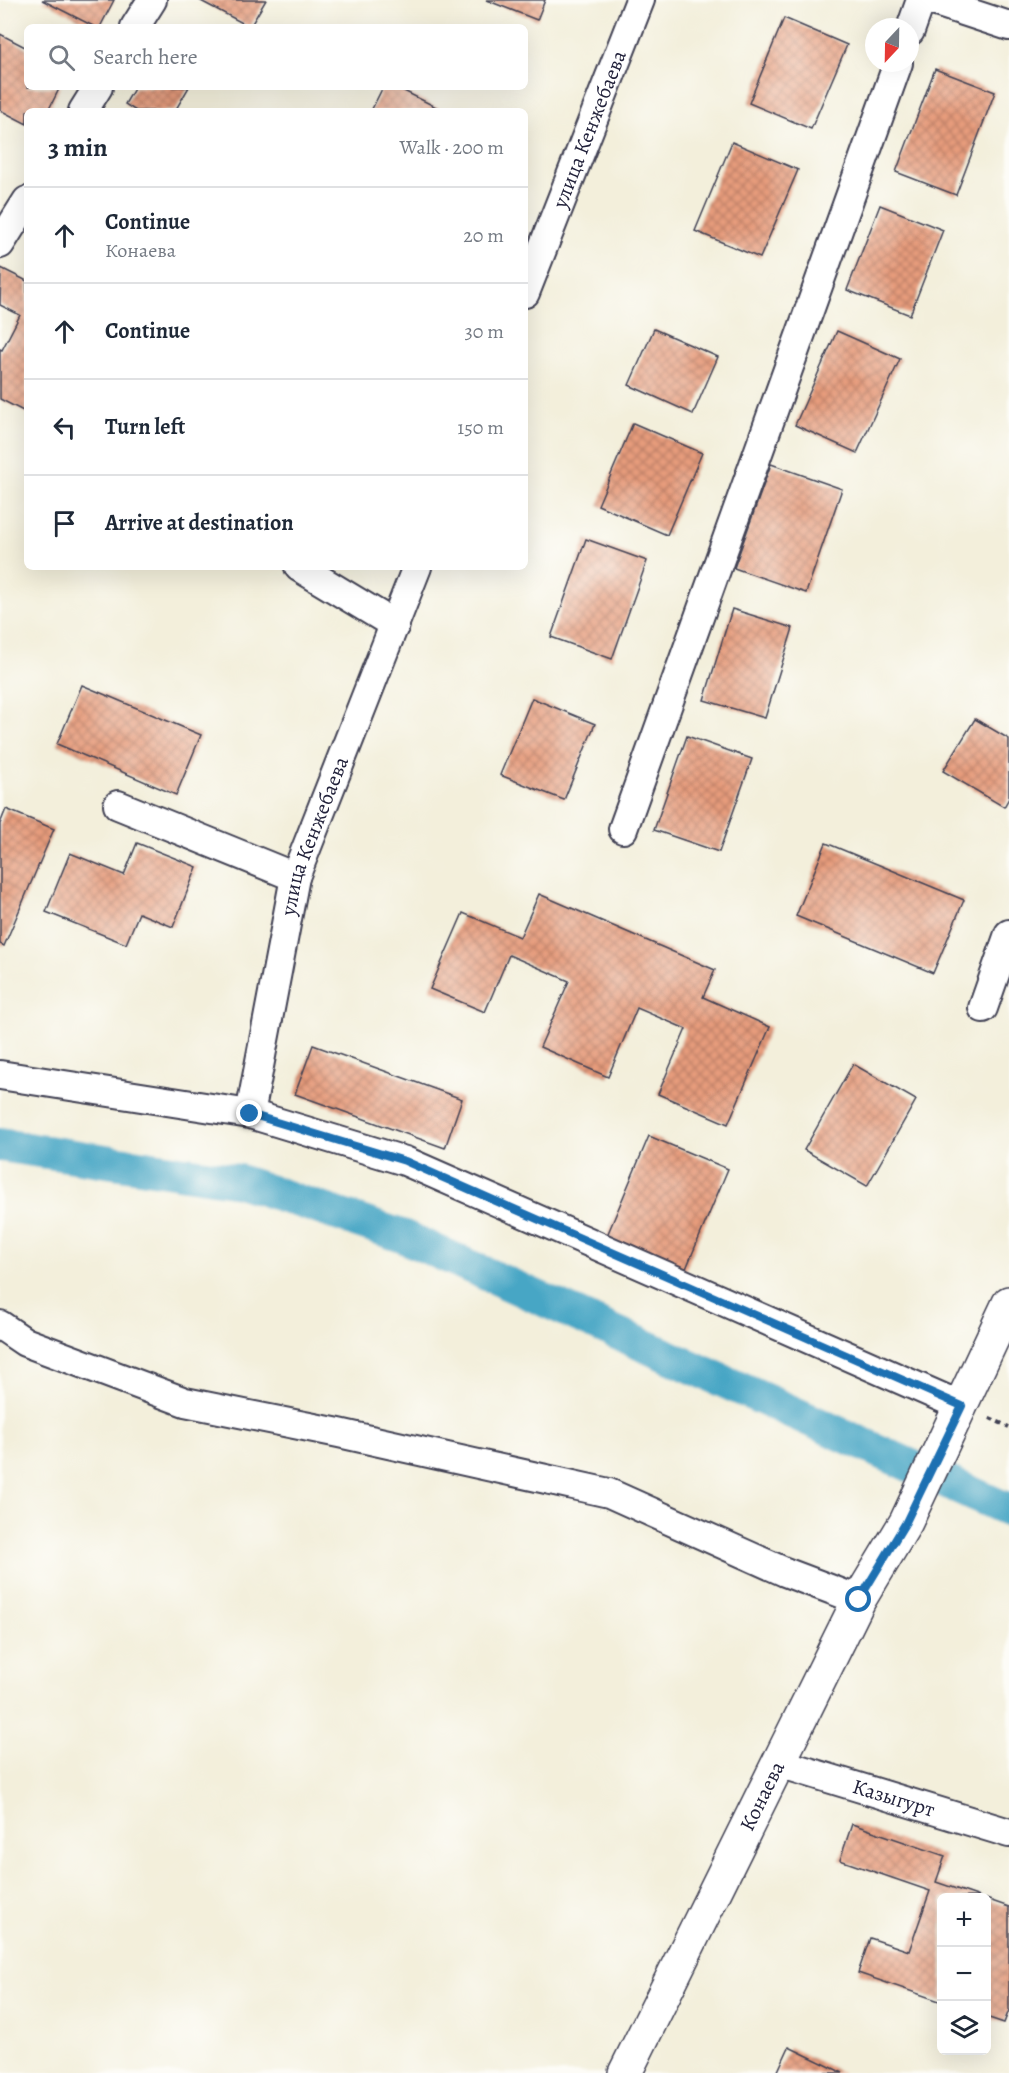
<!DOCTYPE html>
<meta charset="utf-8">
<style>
:root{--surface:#fff;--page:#f2f2f3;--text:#1f2937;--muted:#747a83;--line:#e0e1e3}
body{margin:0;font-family:Alegreya,serif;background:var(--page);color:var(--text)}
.controls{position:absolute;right:18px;bottom:18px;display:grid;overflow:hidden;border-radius:9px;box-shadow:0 6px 24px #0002}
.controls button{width:54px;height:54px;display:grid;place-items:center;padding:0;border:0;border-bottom:2px solid var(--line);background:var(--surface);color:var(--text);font:30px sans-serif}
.compass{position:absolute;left:865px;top:18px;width:54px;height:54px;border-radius:50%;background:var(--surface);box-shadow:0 6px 24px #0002;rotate:202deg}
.stop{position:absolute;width:18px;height:18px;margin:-14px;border:4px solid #1f6fb2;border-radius:50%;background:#fff}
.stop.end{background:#1f6fb2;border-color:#fff;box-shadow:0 2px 6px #0008}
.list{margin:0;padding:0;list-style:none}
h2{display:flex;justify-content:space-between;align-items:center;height:78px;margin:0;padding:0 24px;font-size:26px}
h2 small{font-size:20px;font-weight:400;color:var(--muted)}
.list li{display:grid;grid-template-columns:39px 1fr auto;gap:18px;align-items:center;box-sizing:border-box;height:96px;padding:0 24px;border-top:2px solid var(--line)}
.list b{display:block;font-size:22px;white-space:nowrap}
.list p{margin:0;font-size:20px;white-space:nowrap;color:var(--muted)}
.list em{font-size:20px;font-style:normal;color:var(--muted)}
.icon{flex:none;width:33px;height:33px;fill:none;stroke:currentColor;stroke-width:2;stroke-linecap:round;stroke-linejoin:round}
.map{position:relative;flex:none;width:1009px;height:2073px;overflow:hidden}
.search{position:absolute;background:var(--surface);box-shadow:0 6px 24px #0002;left:24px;top:24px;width:504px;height:66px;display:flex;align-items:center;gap:15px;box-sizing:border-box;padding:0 21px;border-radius:9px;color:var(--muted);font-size:22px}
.panel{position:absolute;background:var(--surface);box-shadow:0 6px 24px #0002;left:24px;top:108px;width:504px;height:462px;border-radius:9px}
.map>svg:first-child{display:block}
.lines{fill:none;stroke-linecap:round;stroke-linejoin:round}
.canal{stroke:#46a6c5;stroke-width:34}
.building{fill:url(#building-cross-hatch)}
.street-casing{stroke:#414153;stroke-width:32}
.secondary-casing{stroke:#414153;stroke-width:36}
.path{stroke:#414153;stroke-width:4;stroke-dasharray:4.5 4.5;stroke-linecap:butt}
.street{stroke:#fff;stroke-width:28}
.secondary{stroke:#fff;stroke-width:33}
.route{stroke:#1f6fb2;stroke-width:8}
.labels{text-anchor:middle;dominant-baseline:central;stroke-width:4.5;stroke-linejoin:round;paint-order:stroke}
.street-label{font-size:21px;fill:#22223b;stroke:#fdfcf7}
</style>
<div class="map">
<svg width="1009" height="2073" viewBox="0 0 1009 2073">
<defs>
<pattern id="building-cross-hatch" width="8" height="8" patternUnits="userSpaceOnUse" patternTransform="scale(1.5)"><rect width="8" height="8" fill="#e69b7b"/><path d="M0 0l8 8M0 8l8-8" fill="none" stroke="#ba7e66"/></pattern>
</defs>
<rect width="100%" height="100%" fill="#fdfcf7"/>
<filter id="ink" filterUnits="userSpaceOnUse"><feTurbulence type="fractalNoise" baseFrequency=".0167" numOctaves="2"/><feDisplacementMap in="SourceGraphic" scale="12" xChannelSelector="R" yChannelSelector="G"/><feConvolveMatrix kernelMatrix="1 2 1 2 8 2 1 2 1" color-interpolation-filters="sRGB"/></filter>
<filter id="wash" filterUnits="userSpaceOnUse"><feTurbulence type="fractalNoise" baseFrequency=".008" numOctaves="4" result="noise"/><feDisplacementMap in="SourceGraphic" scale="24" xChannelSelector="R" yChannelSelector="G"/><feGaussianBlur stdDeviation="1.35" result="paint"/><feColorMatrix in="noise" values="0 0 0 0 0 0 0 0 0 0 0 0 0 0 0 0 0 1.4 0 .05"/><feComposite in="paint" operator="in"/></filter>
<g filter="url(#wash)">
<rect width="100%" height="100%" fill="#f3efdb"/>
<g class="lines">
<path class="canal" d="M0,1145L239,1181L402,1236L1009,1510"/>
</g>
<g id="blocks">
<g class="building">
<path d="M42,0H114L100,27H95Z"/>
<path d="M199,0H266L250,27Z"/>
<path d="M486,0H545L537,20Z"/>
<path d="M784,18L847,45L811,129L749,103Z"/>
<path d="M0,34L27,48V87H60L48,111H27V124L0,110Z"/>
<path d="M935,69L995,92L956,195L896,172Z"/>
<path d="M135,87H189L175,111H136L125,104Z"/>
<path d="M383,87H396L444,111H371Z"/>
<path d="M732,142L798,170L760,258L695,231Z"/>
<path d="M880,205L943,230L910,315L847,290Z"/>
<path d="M1,268L27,281V413L0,399V349L2,350L20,315L0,305Z"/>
<path d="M654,329L718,357L693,414L629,385Z"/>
<path d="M837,331L900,359L857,453L795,425Z"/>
<path d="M633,423L702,453L667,535L598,505Z"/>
<path d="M771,464L842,489L806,593L734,568Z"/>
<path d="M586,539L647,561L612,659L551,637Z"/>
<path d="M732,609L793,628L765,718L704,700Z"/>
<path d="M82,685L201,735L176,795L57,744Z"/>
<path d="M532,698L595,724L564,800L500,775Z"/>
<path d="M975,719L1009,739V798L1004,807L943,771Z"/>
<path d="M687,736L752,759L719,852L654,830Z"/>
<path d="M6,809L54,829L4,946L0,944V824Z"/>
<path d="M137,843L197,867L173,927L139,913L126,944L46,912L70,853L124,875Z"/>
<path d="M826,843L964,900L933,973L796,916Z"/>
<path d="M539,894L715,970L703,997L770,1027L728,1124L658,1094L686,1029L637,1008L608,1077L540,1047L569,981L509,955L485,1012L430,989L463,913L520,937Z"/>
<path d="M313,1045L462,1099L445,1148L295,1094Z"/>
<path d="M853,1064L916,1100L867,1186L804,1150Z"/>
<path d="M649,1136L728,1169L685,1271L606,1238Z"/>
<path d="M852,1824L945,1856L936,1882L980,1897L942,1898V2002L858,1973L870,1938L909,1951L930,1891L840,1860Z"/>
<path d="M986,1899L1009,1907V2010L1004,2023L986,2017Z"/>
<path d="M789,2047L843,2073H777Z"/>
</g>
</g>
</g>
<g filter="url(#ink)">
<use href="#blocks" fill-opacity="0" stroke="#414153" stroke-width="1.5"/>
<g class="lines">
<g class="street-casing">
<g id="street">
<path d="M930,0L1009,26"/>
<path d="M135,27L152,0"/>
<path d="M910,31L921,0"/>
<path d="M83,111L98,87"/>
<path d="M0,244L27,201"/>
<path id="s1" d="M525,293L640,0"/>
<path d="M299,567L395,625"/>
<path d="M118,805L295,877"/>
<path d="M623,829L898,63"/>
<path d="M983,1008L1009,934"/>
<path d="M0,1075L250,1114L405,1161L961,1406"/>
<path id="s2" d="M250,1114L295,877L417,567"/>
<path d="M0,1325L25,1342L185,1402L339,1433L609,1493L785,1572L859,1600"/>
<path id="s3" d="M779,1763L1009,1833"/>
</g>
</g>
<g class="secondary-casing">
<g id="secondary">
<path id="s4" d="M625,2073L859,1600L906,1522L1009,1303"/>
</g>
</g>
<path class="path" d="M990,1418L1009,1427"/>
<use href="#street" class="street"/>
<use href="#secondary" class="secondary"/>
</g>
</g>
<g class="lines" filter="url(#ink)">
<path class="route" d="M250,1114L405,1161L962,1406L906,1522L859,1600"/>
</g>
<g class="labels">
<g class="street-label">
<text stroke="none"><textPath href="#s1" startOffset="176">улица Кенжебаева</textPath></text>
<text stroke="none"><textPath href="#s2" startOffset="286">улица Кенжебаева</textPath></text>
<text stroke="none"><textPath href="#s4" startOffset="309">Конаева</textPath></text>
<text stroke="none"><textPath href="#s3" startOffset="120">Казыгурт</textPath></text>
</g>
</g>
</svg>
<div class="controls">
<button>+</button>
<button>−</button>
<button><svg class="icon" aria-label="layers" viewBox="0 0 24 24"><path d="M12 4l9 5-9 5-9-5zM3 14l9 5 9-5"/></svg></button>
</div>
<svg class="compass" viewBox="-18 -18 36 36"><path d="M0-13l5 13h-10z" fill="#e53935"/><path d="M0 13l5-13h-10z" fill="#747a83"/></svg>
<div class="stop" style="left:859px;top:1600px"></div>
<div class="stop end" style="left:250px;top:1114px"></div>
<div class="search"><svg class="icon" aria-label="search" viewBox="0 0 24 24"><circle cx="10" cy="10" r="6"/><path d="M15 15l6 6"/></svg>Search here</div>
<section class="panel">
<h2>3 min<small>Walk · 200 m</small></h2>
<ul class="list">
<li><svg class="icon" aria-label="ahead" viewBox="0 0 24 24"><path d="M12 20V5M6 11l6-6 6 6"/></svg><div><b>Continue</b><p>Конаева</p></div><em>20 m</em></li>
<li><svg class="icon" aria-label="ahead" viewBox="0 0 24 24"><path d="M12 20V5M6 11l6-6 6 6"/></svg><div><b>Continue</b></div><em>30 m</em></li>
<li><svg class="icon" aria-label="left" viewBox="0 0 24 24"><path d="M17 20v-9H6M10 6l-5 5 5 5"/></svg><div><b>Turn left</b></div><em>150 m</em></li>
<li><svg class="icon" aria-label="arrive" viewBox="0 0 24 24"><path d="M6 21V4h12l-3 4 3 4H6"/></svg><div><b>Arrive at destination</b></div></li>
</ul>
</section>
</div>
